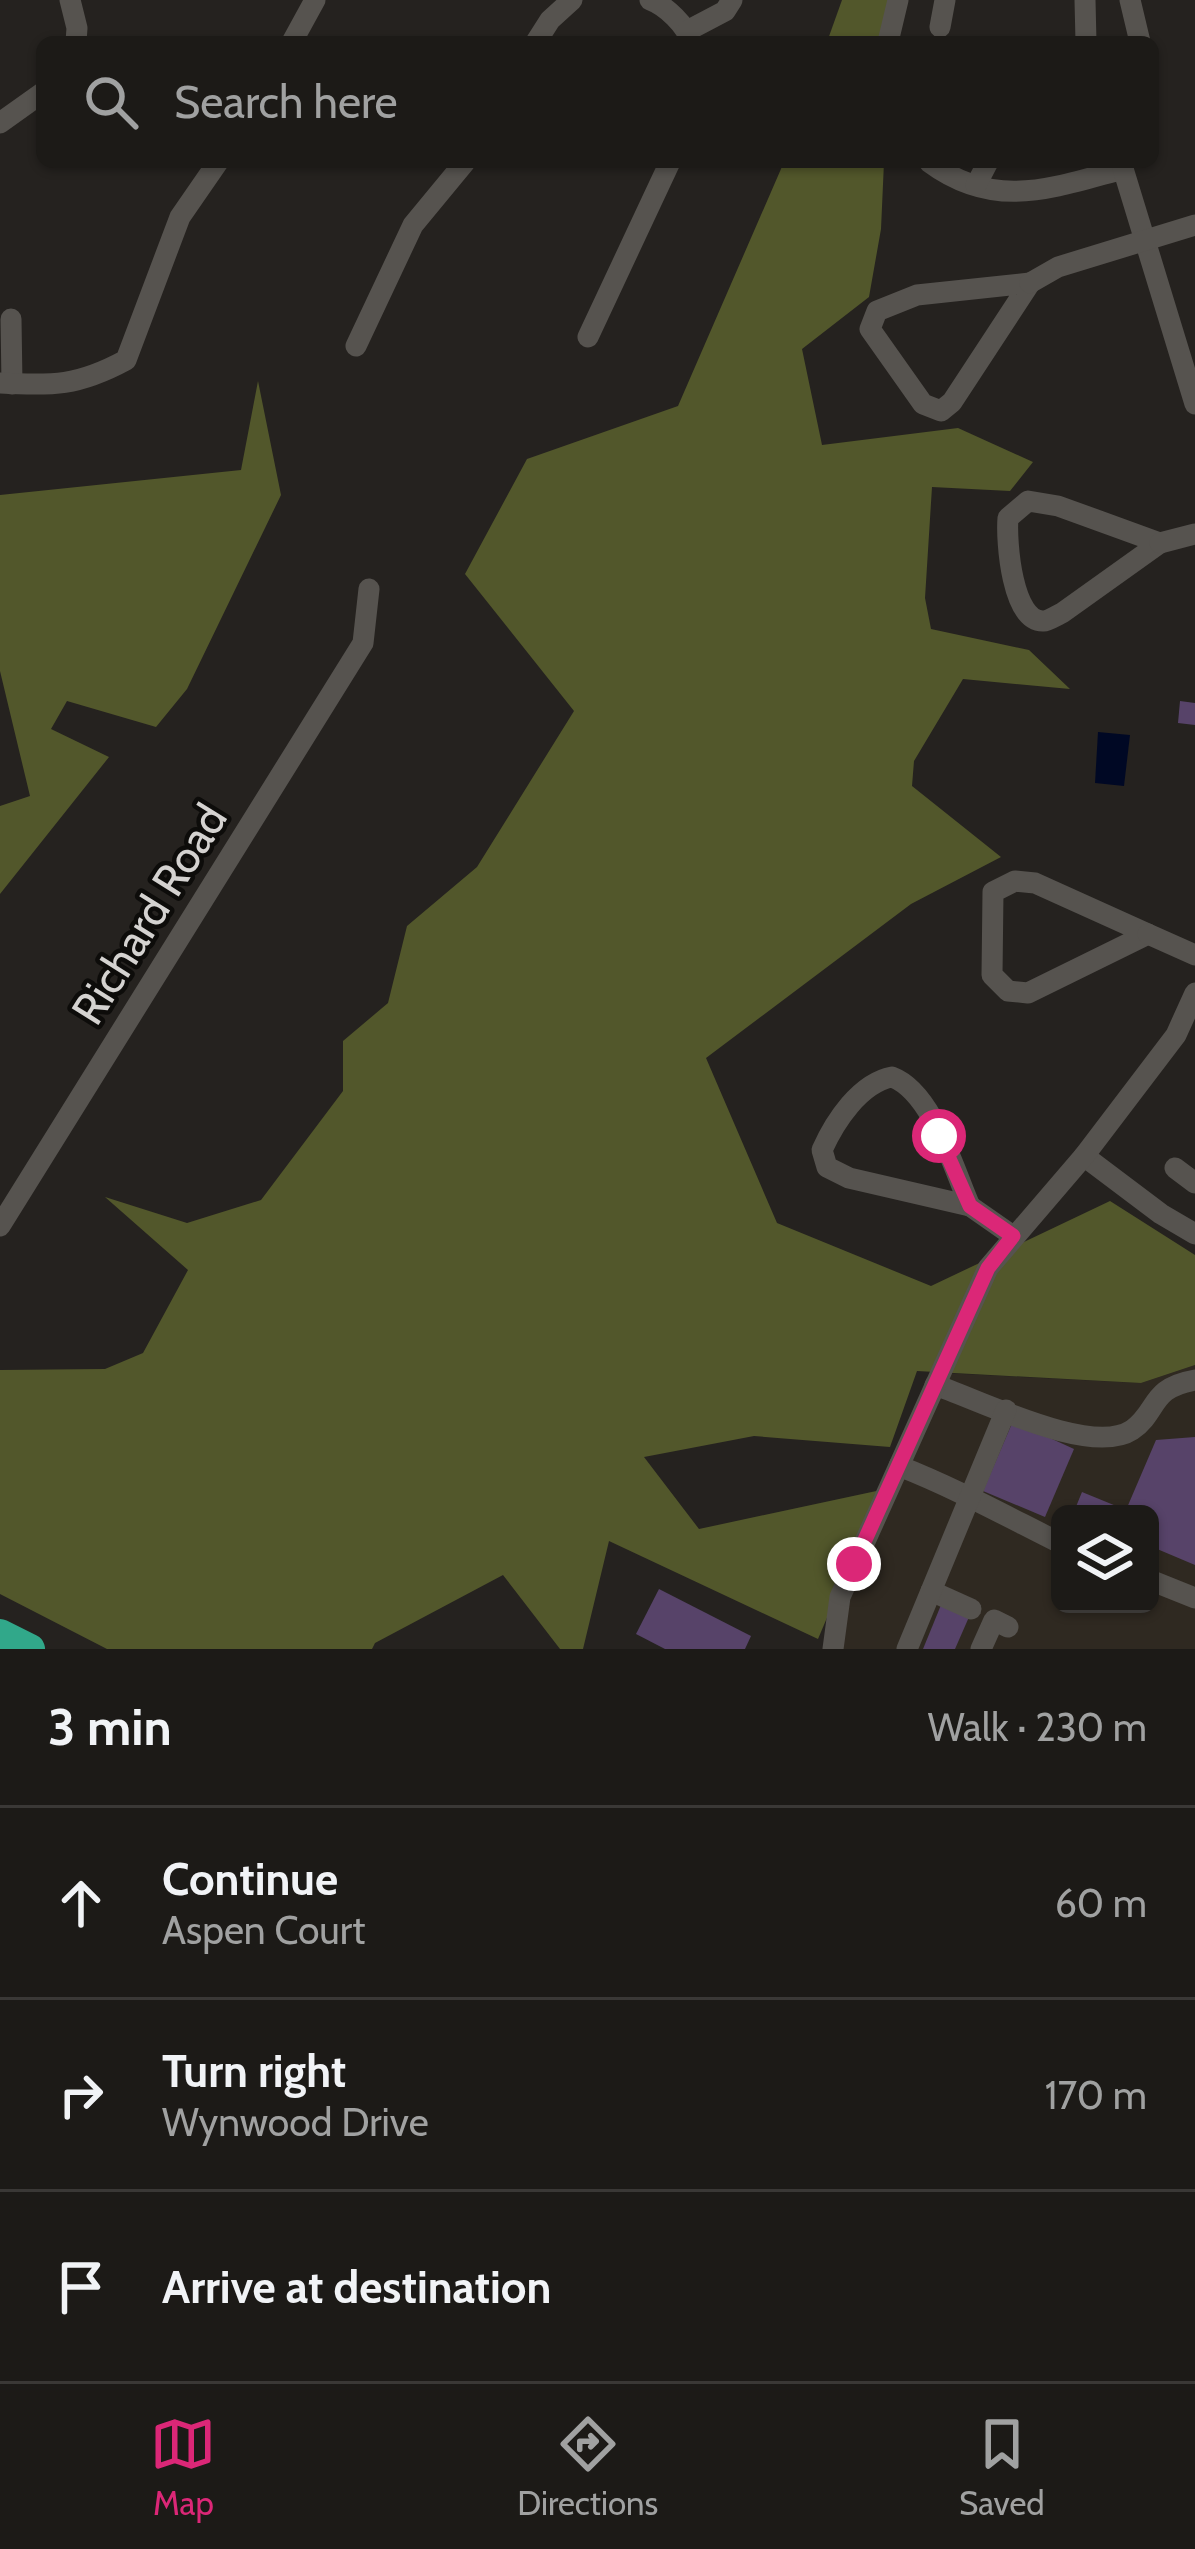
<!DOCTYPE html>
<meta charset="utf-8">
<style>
:root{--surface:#1c1a17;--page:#252320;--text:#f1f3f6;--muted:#a0a1a1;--line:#3a3836;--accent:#db2777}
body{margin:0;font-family:Cabin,sans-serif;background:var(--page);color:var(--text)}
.controls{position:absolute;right:36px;bottom:36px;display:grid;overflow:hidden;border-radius:18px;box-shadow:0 3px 9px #0004}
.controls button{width:108px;height:108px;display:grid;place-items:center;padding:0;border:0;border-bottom:3px solid var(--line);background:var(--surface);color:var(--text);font:60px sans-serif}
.stop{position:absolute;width:36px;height:36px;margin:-27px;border:9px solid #db2777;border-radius:50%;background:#fff}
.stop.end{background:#db2777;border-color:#fff;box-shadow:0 3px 12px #0008}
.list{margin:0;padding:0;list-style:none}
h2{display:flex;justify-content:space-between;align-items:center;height:156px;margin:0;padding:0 48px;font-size:51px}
h2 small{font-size:39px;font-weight:400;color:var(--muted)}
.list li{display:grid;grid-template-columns:78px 1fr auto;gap:36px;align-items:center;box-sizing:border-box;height:192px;padding:0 48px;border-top:3px solid var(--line)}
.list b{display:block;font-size:45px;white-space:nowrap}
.list p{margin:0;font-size:39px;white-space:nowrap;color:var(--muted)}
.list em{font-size:39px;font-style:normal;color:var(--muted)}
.icon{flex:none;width:66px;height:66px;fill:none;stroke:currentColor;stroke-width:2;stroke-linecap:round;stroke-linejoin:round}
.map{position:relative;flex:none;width:1195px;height:1649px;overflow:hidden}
.search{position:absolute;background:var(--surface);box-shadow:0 3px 9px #0004;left:36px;right:36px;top:36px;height:132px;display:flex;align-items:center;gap:30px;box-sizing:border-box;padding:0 42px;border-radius:18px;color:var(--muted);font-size:45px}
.sheet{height:732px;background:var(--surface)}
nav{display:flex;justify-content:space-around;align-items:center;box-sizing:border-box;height:168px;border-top:3px solid var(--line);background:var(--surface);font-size:33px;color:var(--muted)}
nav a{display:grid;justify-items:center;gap:6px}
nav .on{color:var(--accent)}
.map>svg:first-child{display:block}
.built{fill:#2f2921;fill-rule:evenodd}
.forest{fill:#52572b}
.water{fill:#000824}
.building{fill:#574369}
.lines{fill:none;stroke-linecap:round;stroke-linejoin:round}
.minor{stroke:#56534f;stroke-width:21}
.highway{stroke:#31a88a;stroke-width:30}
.route{stroke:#db2777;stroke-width:15}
.labels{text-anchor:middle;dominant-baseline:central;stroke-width:9;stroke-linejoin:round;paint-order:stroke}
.street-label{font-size:45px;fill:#d4d2d0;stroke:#0d0c0a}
</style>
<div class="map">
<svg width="1195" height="1649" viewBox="0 0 1195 1649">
<rect width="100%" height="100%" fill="#25221f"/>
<path class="built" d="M1195,1365V1649H833V1629L942,1373L1141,1383ZM1060,1514H1150V1604H1060Z"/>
<g class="forest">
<path d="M842,0H895L884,42H827Z"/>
<path d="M784,162H884L881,229L869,297L802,349L822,445L958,428L1033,462L1010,491L932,487L925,598L931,629L1029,650L1070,689L963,679L914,761L912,786L1001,857L911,904L706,1058L777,1223L931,1286L1110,1201L1195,1255V1365L1141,1383L917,1371L890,1447L754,1436L644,1457L699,1529L881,1490L818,1639L609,1541L583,1649H560L503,1575L375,1643L372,1649H107L0,1594V1370L105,1369L143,1353L188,1270L105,1197L187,1223L261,1200L343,1091V1041L388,1003L407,926L477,867L574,711L465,574L527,459L678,406Z"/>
<path d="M258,381L281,495L187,689L156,727L67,701L51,729L109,757L0,894V806L30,796L0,671V495L241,470Z"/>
</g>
<path class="water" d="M1098,732L1130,735L1124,786L1095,783Z"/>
<g class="building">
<path d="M1180,701L1195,703V725L1178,723Z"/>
<path d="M1013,1421L1074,1449L1045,1517L983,1491Z"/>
<path d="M1195,1437V1565L1150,1546V1514H1073L1082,1492L1126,1510L1156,1440Z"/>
<path d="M659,1589L751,1636L745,1649H665L636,1634Z"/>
<path d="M941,1605L969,1617L955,1649H923Z"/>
</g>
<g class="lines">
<g class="minor">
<path d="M70,0L77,28L76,42"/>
<path d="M650,0C666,6 686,25 691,42"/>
<path d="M1085,0L1086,42"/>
<path d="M1130,0L1140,42"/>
<path d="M940,27L945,0"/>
<path d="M687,31L725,11L732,0"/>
<path d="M292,42L315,0"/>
<path d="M536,42L550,20L572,0"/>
<path d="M888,42L898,0"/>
<path d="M0,123L42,93"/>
<path d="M929,162C995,211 1052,188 1123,169"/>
<path d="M1121,162L1195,404"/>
<path d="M976,185L988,162"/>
<path d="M1030,283L952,402L941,411L923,404L870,329L877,311L917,295Z"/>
<path d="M1030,283L1058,267L1195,225"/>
<path d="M11,319L12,384"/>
<path d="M588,337L670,162"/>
<path d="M356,346L413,225L465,162"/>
<path d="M0,383C53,386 78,386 126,360L180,217L218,162"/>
<path d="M1028,501L1058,506L1160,543L1062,613C1059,614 1048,621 1044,621C1012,623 1006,541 1008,518Z"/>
<path d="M1160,543L1195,534"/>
<path d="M1015,881L1035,883L1148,934L1028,993L1008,991L992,975L993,892Z"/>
<path d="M1148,934L1195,955"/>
<path d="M892,1077C932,1092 953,1167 970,1206L849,1178L827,1167L822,1150C835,1121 860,1083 892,1077Z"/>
<path d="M1084,1156L1161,1214L1195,1234"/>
<path d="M1175,1168L1195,1183"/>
<path d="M970,1206L1013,1236"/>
<path d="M0,1226L363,643L369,589"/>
<path d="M935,1385C980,1400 1091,1457 1132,1430C1159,1411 1149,1388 1195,1380"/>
<path d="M899,1466C955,1488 1006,1516 1060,1543"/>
<path d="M1150,1580L1195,1598"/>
<path d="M931,1591L971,1609"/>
<path d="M833,1649L840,1597L988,1268L1084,1156L1176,1035L1195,993"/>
<path d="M907,1649L1006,1410"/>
<path d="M981,1649L994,1620L1008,1627"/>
</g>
<path class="highway" d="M0,1634L30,1649"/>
</g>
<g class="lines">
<path class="route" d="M854,1564L988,1268L1013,1236L970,1206L939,1136"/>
</g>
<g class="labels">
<g class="street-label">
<text transform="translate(149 914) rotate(-58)">Richard Road</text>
</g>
</g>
</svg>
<div class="controls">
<button><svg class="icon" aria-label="layers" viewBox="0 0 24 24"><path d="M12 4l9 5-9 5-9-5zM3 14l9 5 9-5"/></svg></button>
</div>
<div class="stop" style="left:939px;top:1136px"></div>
<div class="stop end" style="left:854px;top:1564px"></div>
<div class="search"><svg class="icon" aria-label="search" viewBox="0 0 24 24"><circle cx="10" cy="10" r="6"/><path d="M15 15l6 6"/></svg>Search here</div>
</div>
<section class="sheet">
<h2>3 min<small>Walk · 230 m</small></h2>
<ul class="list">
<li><svg class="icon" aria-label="ahead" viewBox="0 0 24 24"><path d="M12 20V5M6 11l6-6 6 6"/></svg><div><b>Continue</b><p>Aspen Court</p></div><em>60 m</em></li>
<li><svg class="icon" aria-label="right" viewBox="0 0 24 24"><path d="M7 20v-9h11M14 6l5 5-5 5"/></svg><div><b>Turn right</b><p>Wynwood Drive</p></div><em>170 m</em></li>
<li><svg class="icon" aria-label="arrive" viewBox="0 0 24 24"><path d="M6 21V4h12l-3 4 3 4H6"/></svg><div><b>Arrive at destination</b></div></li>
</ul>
</section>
<nav>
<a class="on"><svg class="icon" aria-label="map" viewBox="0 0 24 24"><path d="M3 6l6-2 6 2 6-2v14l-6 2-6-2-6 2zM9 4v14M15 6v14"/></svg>Map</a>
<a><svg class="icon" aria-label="directions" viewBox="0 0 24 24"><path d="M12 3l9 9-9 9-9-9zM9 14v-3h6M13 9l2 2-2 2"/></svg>Directions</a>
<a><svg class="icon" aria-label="saved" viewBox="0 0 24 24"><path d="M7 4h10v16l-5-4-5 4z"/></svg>Saved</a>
</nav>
